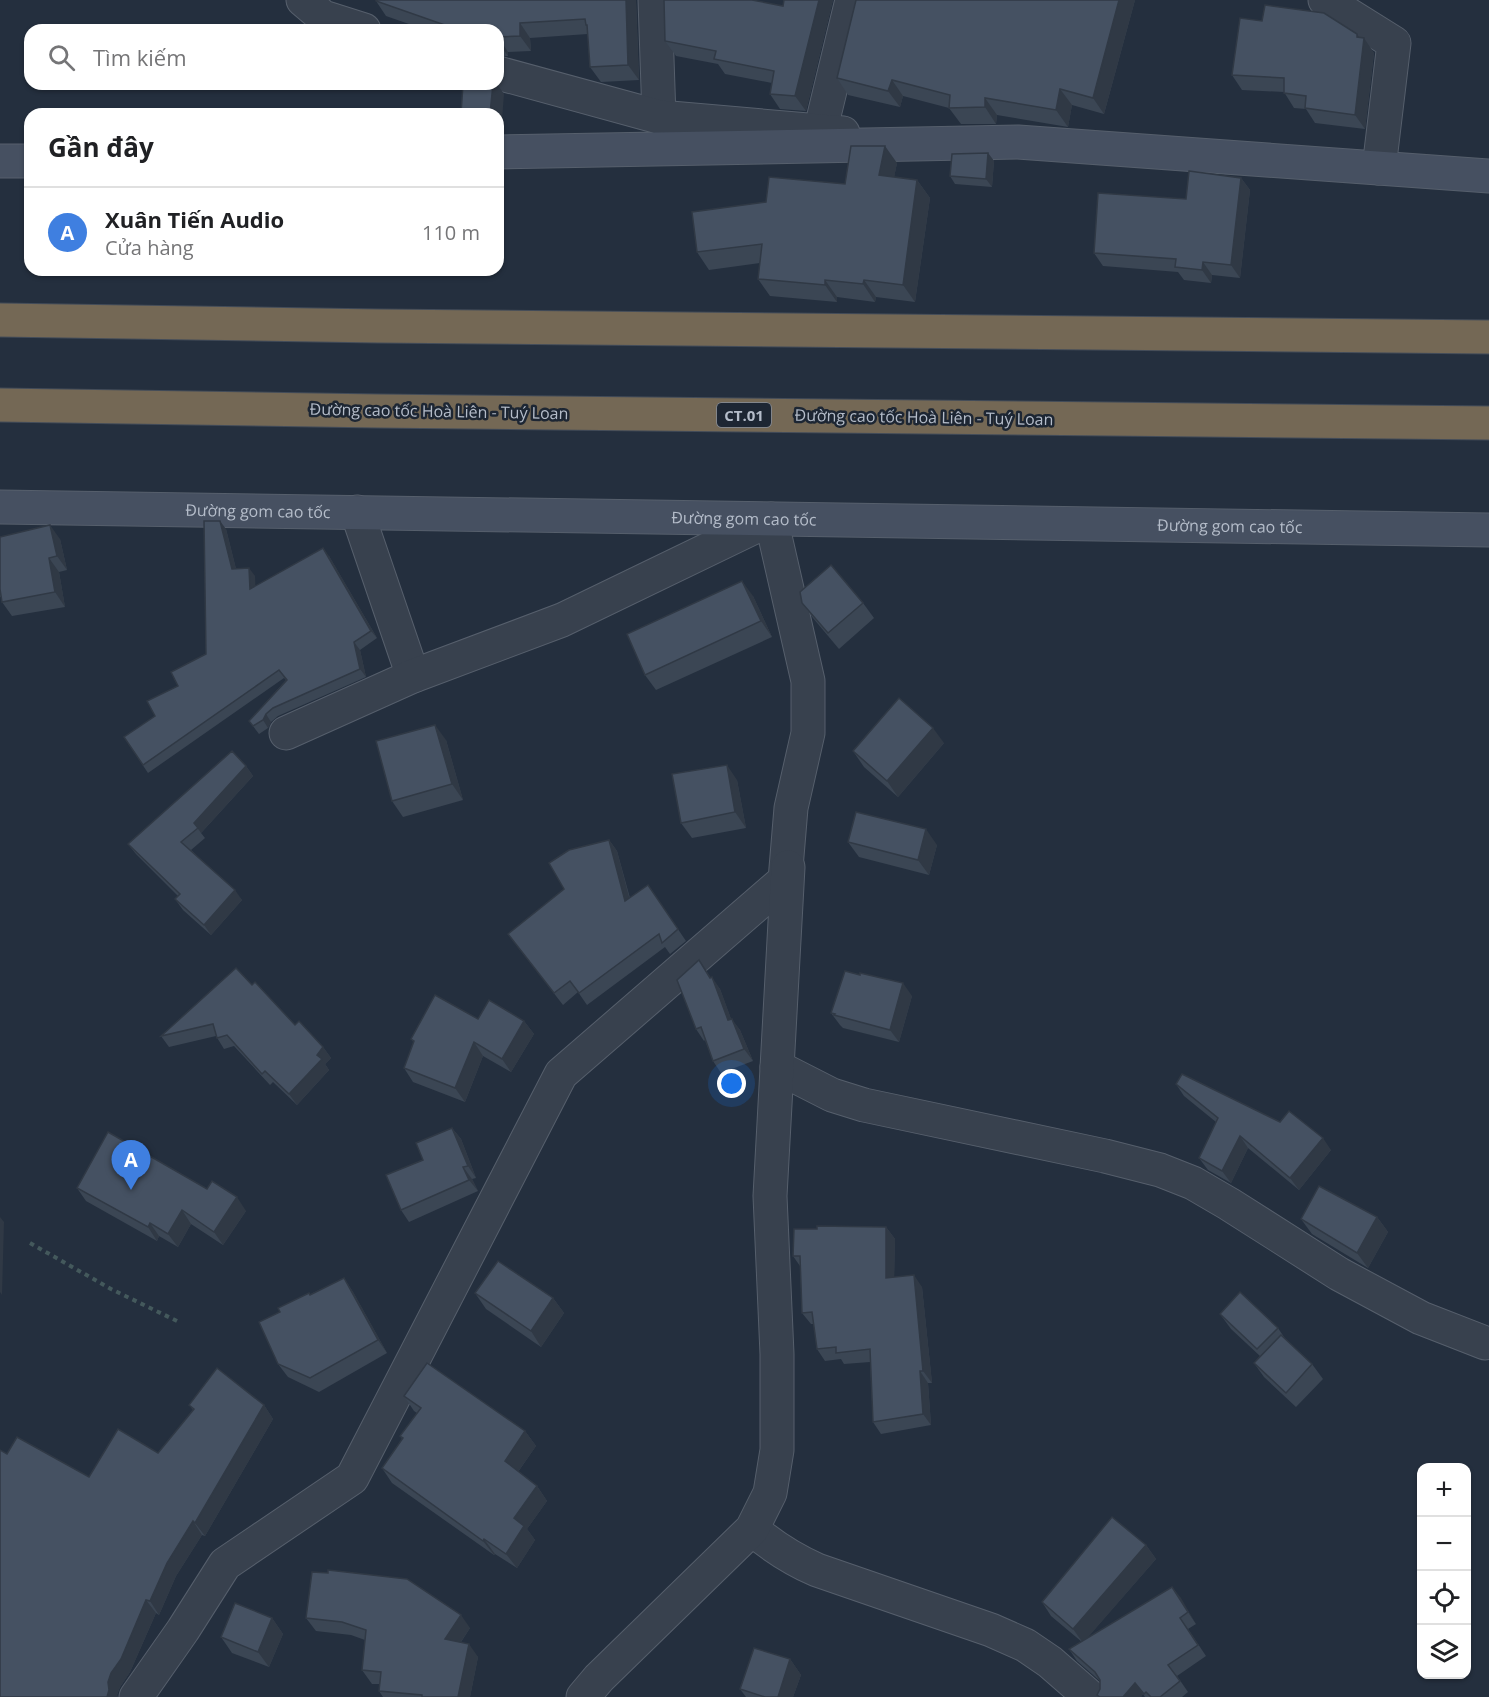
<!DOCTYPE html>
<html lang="vi">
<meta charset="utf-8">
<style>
:root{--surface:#fff;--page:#f6f6f6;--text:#202124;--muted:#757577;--line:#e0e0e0;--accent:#b45309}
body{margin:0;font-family:"Open Sans",sans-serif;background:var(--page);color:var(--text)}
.controls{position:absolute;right:18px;bottom:18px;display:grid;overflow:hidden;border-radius:12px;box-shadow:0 2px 4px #0004}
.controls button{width:54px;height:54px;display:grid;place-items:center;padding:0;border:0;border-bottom:2px solid var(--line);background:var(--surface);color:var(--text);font:30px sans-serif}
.you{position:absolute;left:732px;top:1084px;width:21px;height:21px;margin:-15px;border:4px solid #fff;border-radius:50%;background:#1a73e8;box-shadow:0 0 0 9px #1a73e833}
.badge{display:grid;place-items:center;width:39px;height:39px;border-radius:50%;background:var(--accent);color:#fff;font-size:20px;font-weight:700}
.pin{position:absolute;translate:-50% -50px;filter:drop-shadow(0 2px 3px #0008)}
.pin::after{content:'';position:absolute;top:32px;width:21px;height:18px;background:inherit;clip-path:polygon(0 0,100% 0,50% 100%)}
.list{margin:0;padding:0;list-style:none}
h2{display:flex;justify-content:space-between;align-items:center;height:78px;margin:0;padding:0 24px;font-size:26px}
h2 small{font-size:20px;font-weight:400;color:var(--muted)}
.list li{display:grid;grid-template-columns:39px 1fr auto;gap:18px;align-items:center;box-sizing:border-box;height:90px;padding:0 24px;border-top:2px solid var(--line)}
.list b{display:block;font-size:22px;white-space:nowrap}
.list p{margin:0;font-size:20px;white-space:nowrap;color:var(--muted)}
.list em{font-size:20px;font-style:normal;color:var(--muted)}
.icon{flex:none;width:33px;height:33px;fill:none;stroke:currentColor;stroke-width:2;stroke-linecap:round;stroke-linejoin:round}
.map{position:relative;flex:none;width:1489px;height:1697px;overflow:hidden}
.search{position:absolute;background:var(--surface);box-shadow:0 2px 4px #0004;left:24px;top:24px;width:480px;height:66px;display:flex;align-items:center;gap:15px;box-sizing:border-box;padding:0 21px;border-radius:18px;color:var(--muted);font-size:22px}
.panel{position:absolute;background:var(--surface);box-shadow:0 2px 4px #0004;left:24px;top:108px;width:480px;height:168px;border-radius:18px}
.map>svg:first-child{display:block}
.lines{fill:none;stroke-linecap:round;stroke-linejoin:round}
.minor-casing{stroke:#565f6c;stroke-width:35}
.tertiary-casing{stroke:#565f6c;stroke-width:35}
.secondary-casing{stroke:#565f6c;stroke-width:35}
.motorway-casing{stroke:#434c59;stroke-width:35}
.path{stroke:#44595c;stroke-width:4;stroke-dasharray:4.5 4.5;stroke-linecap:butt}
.minor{stroke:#38414e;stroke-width:33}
.tertiary{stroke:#38414e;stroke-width:33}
.secondary{stroke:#465061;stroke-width:33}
.motorway{stroke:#746855;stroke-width:33}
.wall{fill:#3b4654}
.shaded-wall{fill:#303945}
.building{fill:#455162;stroke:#303945;stroke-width:1.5}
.labels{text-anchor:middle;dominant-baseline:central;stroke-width:5;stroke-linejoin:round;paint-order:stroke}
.shield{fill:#1d2633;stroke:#878f9c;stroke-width:1.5}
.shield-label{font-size:15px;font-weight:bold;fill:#b4bcc9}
.street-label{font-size:16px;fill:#b4bcc9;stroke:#1d2633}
</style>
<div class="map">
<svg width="1489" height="1697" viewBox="0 0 1489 1697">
<rect width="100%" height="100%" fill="#242f3e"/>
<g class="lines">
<g class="minor-casing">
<g id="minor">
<path d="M655,0L659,117"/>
<path d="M1325,0L1394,43L1379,168"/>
<path d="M820,132L852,0"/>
<path d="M357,512L413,676"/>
<path d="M777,1067L832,1095L864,1105L1105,1156L1160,1170L1193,1183L1229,1204L1339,1274L1421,1318L1485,1343"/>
<path d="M752,1529C772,1546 792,1559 817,1570L991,1630L1025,1645L1050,1662L1090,1697"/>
<path d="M136,1697L183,1630L225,1564L352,1478L561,1074L785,880L791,808L808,733V681L771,519L562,620L413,676L286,733"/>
<path d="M583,1697L599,1678L752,1529L770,1493L777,1450V1354L770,1196L788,867"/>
</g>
</g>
<g class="tertiary-casing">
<g id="tertiary">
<path d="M303,0L323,17L364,30"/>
<path d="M498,73L659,117L843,133"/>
</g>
</g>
<g class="secondary-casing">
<g id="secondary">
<path d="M498,152L1018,142L1489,176"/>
<path d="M0,161H30"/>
<path id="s1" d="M0,507L1489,530"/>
</g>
</g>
<g class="motorway-casing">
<g id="motorway">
<path d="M0,320L378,326L1489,337"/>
<path d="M0,405L378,411L1489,423"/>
</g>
</g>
<path class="path" d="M30,1243L111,1289L179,1322"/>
<use href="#minor" class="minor"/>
<use href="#tertiary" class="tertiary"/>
<use href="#secondary" class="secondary"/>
<use href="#motorway" class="motorway"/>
</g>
<g class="wall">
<path d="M636,0L639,80L601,82L590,67L588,34L530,38L531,51L508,52V56H498V30H426L386,16L376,1Z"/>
<path d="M784,0H833L806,111L780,109L770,94L772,83L725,74L718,64L676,56L665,41L783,6Z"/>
<path d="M1135,0L1104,114L1072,105L1068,127L997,115L996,124H961L949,108L903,96L900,107L848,95L837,78Z"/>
<path d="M1359,37L1374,53L1365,129L1315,123L1306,109L1294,108L1284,92L1242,90L1232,75Z"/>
<path d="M988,153L994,161L992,187L955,184L950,176Z"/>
<path d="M897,163L894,177L917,180L930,198L915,302L876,297L875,302L837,297V302L770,296L758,279L760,263L709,270L697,252L845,184Z"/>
<path d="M1241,178L1250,190L1240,278L1212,275L1211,283L1184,280L1178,272L1103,266L1094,253L1186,199Z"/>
<path d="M226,529L236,569L255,576V586L329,556L377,638L360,650L366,677L278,716L271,722L268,728L259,734L249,721L286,680L284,678L148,773L124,737L155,716L178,686L206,654Z"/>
<path d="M0,537L60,539L67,570L59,572L65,607L12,616L2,602V597H0Z"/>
<path d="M753,596L772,637L656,690L645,675Z"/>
<path d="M802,603H863L874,618L839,649L813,618Z"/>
<path d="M446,740L463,800L403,817L392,801Z"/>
<path d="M944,743L898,797L864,767L853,751Z"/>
<path d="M246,766L253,776L201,833L205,838L191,850L242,900L211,935L183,910L175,899L178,896L136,854L128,844Z"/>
<path d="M737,780L746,828L692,838L681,823Z"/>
<path d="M609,840L617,851L630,898L648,885L686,941L670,954L665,947L587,1005L578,992L563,1005L508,934L564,889Z"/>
<path d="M848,842L937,845L929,875L859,857Z"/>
<path d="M711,978L720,989L731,1019L740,1030L753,1061L721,1073L713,1061L705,1040L704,1041L696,1029Z"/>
<path d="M252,985L295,1025L323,1047L331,1058L325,1064L329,1070L297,1105L273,1082L270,1085L234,1046L224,1049L216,1036L169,1047L161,1036Z"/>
<path d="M912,996L899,1042L843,1028L840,1025L831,1013Z"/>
<path d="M478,1019L524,1021L534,1034L511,1072L483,1056L465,1102L413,1082L404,1068L414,1043L411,1039Z"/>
<path d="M1176,1084L1331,1150L1299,1190L1248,1148L1231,1183L1208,1170L1199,1158L1216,1122L1184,1096Z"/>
<path d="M452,1128L461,1139L476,1178L472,1179L478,1191L409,1222L401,1210L423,1160Z"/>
<path d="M77,1188L246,1211L223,1245L191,1224L178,1247L159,1236L157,1241L86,1201Z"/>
<path d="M1377,1217L1388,1232L1368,1268L1312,1234L1301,1219Z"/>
<path d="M886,1227L895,1239L894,1277L922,1287L932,1383H928L931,1425L881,1434L873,1422L870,1362L844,1364L841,1359L825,1361L817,1349L814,1324H811L802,1313L800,1266L793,1256L817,1229Z"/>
<path d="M344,1278L353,1292L387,1353L319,1392L288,1377L278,1364L280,1312L311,1294Z"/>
<path d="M475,1293L553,1298L564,1313L541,1347L486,1309Z"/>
<path d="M1220,1314L1278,1328L1286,1340L1312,1364L1323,1379L1296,1407L1264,1377L1254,1363L1260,1356L1231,1329Z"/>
<path d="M404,1396L525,1431L536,1446L518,1472L537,1486L547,1501L527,1529L535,1540L517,1568L495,1554L494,1555L392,1483L382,1468L402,1439L400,1436L417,1413L414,1411Z"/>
<path d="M189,1405H264L273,1419L205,1536L202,1535L176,1576L159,1615L156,1613L130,1672L120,1687L117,1695L118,1697H0L7,1454L89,1477L158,1453L193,1410Z"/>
<path d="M1146,1545L1156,1559L1086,1639L1172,1587L1196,1624L1188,1629L1206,1656L1177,1676L1188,1692L1182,1697H1145L1143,1694L1141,1697H1099L1097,1695L1100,1689V1681L1077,1661L1069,1649L1082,1642L1051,1616L1042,1602Z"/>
<path d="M272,1618L283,1634L269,1667L232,1653L221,1637Z"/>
<path d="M306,1618L470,1628L461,1642L478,1657L470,1697H383L379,1691L380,1684H372L362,1670L365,1640L351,1635L316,1631Z"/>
<path d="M790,1659L801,1675L793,1697H746L740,1689Z"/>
</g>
<g class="shaded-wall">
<path d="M626,0H636L639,80L628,65Z"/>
<path d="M819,0H833L806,111L795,96Z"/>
<path d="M1119,0H1135L1104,114L1093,98Z"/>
<path d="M520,23L530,38L531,51L520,36Z"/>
<path d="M1357,34L1363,43L1364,38L1374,53L1365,129L1355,115Z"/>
<path d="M498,37L508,52V56L498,42Z"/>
<path d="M892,80L903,96L900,107L888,91Z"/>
<path d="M493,84H497L504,94L501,133L498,130V114H490Z"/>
<path d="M1060,89L1072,105L1068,127L1056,110Z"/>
<path d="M985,98L997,115L996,124L985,107Z"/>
<path d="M885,146L897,163L891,193L879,175Z"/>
<path d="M988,153L994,161L992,187L986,179Z"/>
<path d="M1241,178L1250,190L1240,278L1231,265Z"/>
<path d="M917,180L930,198L915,302L903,285Z"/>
<path d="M1203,262L1212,275L1211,283L1202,270Z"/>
<path d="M825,280L837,297V302L825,285Z"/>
<path d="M864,280L876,297L875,302L863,284Z"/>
<path d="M220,521L226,529L238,577L232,569Z"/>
<path d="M50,525L60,539L67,570L57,556Z"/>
<path d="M323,548L329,556L377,638L371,631Z"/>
<path d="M49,558L59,572L65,607L55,592Z"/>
<path d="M249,568L255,576L256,597L250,589Z"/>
<path d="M742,581L753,596L772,637L761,621Z"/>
<path d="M354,642L360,650L366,677L360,669Z"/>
<path d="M266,714L271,722L268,728L263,720Z"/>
<path d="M435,725L446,740L463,800L452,784Z"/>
<path d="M933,728L944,743L898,797L887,781Z"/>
<path d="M727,765L737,780L746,828L735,812Z"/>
<path d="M246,766L253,776L201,833L194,823Z"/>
<path d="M926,829L937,845L929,875L918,860Z"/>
<path d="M609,840L617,851L633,912L625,901Z"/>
<path d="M235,890L242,900L211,935L204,925Z"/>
<path d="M699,960L714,982L712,977L720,989L736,1032L728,1020Z"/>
<path d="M903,983L912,996L899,1042L890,1030Z"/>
<path d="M732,1019L740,1030L753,1061L744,1049Z"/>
<path d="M524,1021L534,1034L511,1072L502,1059Z"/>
<path d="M474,1042L483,1056L465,1102L455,1088Z"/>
<path d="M323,1047L331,1058L325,1064L329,1070L297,1105L289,1094L317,1055Z"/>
<path d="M452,1128L461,1139L476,1178L468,1166Z"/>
<path d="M1240,1136L1248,1148L1231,1183L1222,1171Z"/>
<path d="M1323,1138L1331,1150L1299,1190L1290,1178Z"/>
<path d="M463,1167L472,1179L478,1191L469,1180Z"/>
<path d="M237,1197L246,1211L223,1245L214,1232Z"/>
<path d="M182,1210L191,1224L178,1247L168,1234Z"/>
<path d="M0,1217L4,1222L2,1295L0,1292Z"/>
<path d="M1377,1217L1388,1232L1368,1268L1357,1253Z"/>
<path d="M150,1223L159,1236L157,1241L148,1227Z"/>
<path d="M886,1227L895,1239L894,1289L886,1278Z"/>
<path d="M914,1275L922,1287L932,1383L923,1371Z"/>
<path d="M344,1278L353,1292L387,1353L378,1340Z"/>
<path d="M553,1298L564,1313L541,1347L531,1331Z"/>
<path d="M920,1371L928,1383L931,1425L923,1414Z"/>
<path d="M264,1405L273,1419L205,1536L195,1523Z"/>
<path d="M525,1431L536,1446L515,1476L505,1461Z"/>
<path d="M537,1486L547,1501L527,1529L535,1540L517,1568L506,1554L514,1518Z"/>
<path d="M193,1521L202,1535L176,1576L159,1615L150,1601L167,1563Z"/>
<path d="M484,1539L495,1554L494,1555L483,1541Z"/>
<path d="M1146,1545L1156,1559L1083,1643L1073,1629Z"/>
<path d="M1172,1587L1181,1598L1196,1624L1188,1612Z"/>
<path d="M146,1600L156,1613L130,1672L120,1687L117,1695L118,1697H107L108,1682L111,1673Z"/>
<path d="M461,1615L470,1628L454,1652L445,1639Z"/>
<path d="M272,1618L283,1634L269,1667L258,1652Z"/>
<path d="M469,1644L478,1657L470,1697H458Z"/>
<path d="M790,1659L801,1675L793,1697H778Z"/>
<path d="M1135,1683L1143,1694L1141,1697H1123Z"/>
</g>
<g class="building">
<path d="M376,0H626L628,65L590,67L587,25H586L585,19L520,23V36L498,37V30H459L376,1Z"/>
<path d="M664,0H752L783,6L784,0H819L795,96L770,94L774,71L714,59L716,51L665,41Z"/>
<path d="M856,0H1119L1093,98L1060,89L1056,110L985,98V107L949,108L950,95L892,80L888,91L837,78Z"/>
<path d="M1265,5L1324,13L1357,34V37L1364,38L1355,115L1305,108L1306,96L1284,93V78L1232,75L1240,18L1262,21Z"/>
<path d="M463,84H493L490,114H461Z"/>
<path d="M851,146H885L879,175L917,180L903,285L864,280L863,284L825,280V285L758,279L762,244L697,252L692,212L766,202L769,177L845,184Z"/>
<path d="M988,153L986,179L950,176L952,154Z"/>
<path d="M1189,171L1241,178L1231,265L1203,262L1202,270L1175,267L1176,259L1094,253L1098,193L1186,199Z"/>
<path d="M204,521H220L232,569L249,568L250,589L323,548L371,631L354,642L360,669L273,708L266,714L263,720L253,726L249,721L287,680L279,670L143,765L124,737L155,716L147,701L178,686L171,672L206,654Z"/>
<path d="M50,525L57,556L49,558L55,592L2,602L0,589V537Z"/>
<path d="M831,565L863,603L828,633L802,603L800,592Z"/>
<path d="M742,581L761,621L645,675L627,634Z"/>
<path d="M899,698L933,728L887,781L853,751Z"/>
<path d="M435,725L452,784L392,801L376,741Z"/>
<path d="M232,751L246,766L194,823L198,828L181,842L235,890L204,925L175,899L180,894L128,844Z"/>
<path d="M727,765L735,812L681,823L672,774Z"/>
<path d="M856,812L926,829L918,860L848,842Z"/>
<path d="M609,840L625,901L648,885L678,929L662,943L659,934L579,993L570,981L554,993L508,934L564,889L549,863L569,850Z"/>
<path d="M699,960L710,978L712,977L728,1020L732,1019L744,1049L713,1061L701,1027L696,1029L677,980Z"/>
<path d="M236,968L252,985L255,982L295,1025L299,1021L323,1047L317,1055L322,1059L289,1094L265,1071L262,1074L227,1035L217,1038L213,1024L161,1036Z"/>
<path d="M845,971L860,975V973L903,983L890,1030L834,1015L835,1014L831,1013Z"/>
<path d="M435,995L478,1019L489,1000L524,1021L502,1059L474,1042L455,1088L404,1068L414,1041L411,1039Z"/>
<path d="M1182,1074L1280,1122L1289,1111L1323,1138L1290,1178L1240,1136L1222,1171L1199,1158L1218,1118L1176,1084Z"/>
<path d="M452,1128L468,1166L463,1167L469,1180L401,1210L386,1175L423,1160L416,1143Z"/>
<path d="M108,1132L207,1189L212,1181L237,1197L214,1232L182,1210L168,1234L150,1223L148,1227L77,1188Z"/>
<path d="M1319,1186L1377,1217L1357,1253L1301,1219Z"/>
<path d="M817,1226L886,1227V1278L914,1275L923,1371H920L923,1414L873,1422L870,1349L836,1353V1347L817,1349L812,1312L802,1313L800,1256H793L794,1229H817Z"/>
<path d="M498,1261L553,1298L531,1331L475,1293Z"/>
<path d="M344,1278L378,1340L310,1378L278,1364L259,1322L280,1312L278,1308L309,1293L310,1295Z"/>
<path d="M1240,1292L1278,1328L1257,1349L1220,1314Z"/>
<path d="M1281,1335L1312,1364L1286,1393L1254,1363Z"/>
<path d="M427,1363L525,1431L505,1461L537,1486L514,1518L524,1526L506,1554L484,1539L483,1541L382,1468L403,1438L400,1436L421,1408L404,1396Z"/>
<path d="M217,1368L264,1405L195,1523L193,1521L167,1563L150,1601L146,1600L121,1659L111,1673L108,1682L109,1690L107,1697H0V1450L7,1454L17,1437L89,1477L118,1429L158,1453L194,1409L189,1405Z"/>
<path d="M1112,1517L1146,1545L1073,1629L1042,1602Z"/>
<path d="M328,1570L407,1579L461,1615L445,1639L469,1644L458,1697H422V1695L379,1691L381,1672L362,1670L366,1630L342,1622L306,1618L312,1572L328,1573Z"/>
<path d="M1172,1587L1188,1612L1180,1618L1198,1645L1168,1665L1180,1681L1160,1697H1151L1146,1692L1144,1694L1135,1683L1123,1697H1100L1097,1695L1100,1689V1680L1095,1672L1069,1649Z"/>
<path d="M235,1603L272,1618L258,1652L221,1637Z"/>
<path d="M754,1648L790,1659L778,1697H765L740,1689Z"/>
</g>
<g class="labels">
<rect class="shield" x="717" y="403" width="54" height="24" rx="4.5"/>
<g class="shield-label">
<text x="744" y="415">CT.01</text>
</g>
<g class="street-label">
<text transform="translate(439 411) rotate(1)">Đường cao tốc Hoà Liên - Tuý Loan</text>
<text transform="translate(924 417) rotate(1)">Đường cao tốc Hoà Liên - Tuý Loan</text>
<text stroke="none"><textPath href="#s1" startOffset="258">Đường gom cao tốc</textPath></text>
<text stroke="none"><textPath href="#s1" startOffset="744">Đường gom cao tốc</textPath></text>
<text stroke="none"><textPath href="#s1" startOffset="1230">Đường gom cao tốc</textPath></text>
</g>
</g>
</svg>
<div class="controls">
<button>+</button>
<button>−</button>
<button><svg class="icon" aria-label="locate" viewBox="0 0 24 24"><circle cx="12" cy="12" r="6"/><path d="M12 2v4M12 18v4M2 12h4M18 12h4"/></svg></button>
<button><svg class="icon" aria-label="layers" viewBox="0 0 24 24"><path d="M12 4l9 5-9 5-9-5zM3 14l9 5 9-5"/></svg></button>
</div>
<div class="you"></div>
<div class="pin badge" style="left:131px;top:1190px;background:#3f7fe0">A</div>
<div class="search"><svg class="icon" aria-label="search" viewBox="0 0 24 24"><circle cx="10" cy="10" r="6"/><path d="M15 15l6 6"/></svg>Tìm kiếm</div>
<section class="panel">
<h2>Gần đây<small></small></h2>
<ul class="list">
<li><span class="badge" style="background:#3f7fe0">A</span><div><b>Xuân Tiến Audio</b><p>Cửa hàng</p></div><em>110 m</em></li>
</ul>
</section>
</div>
